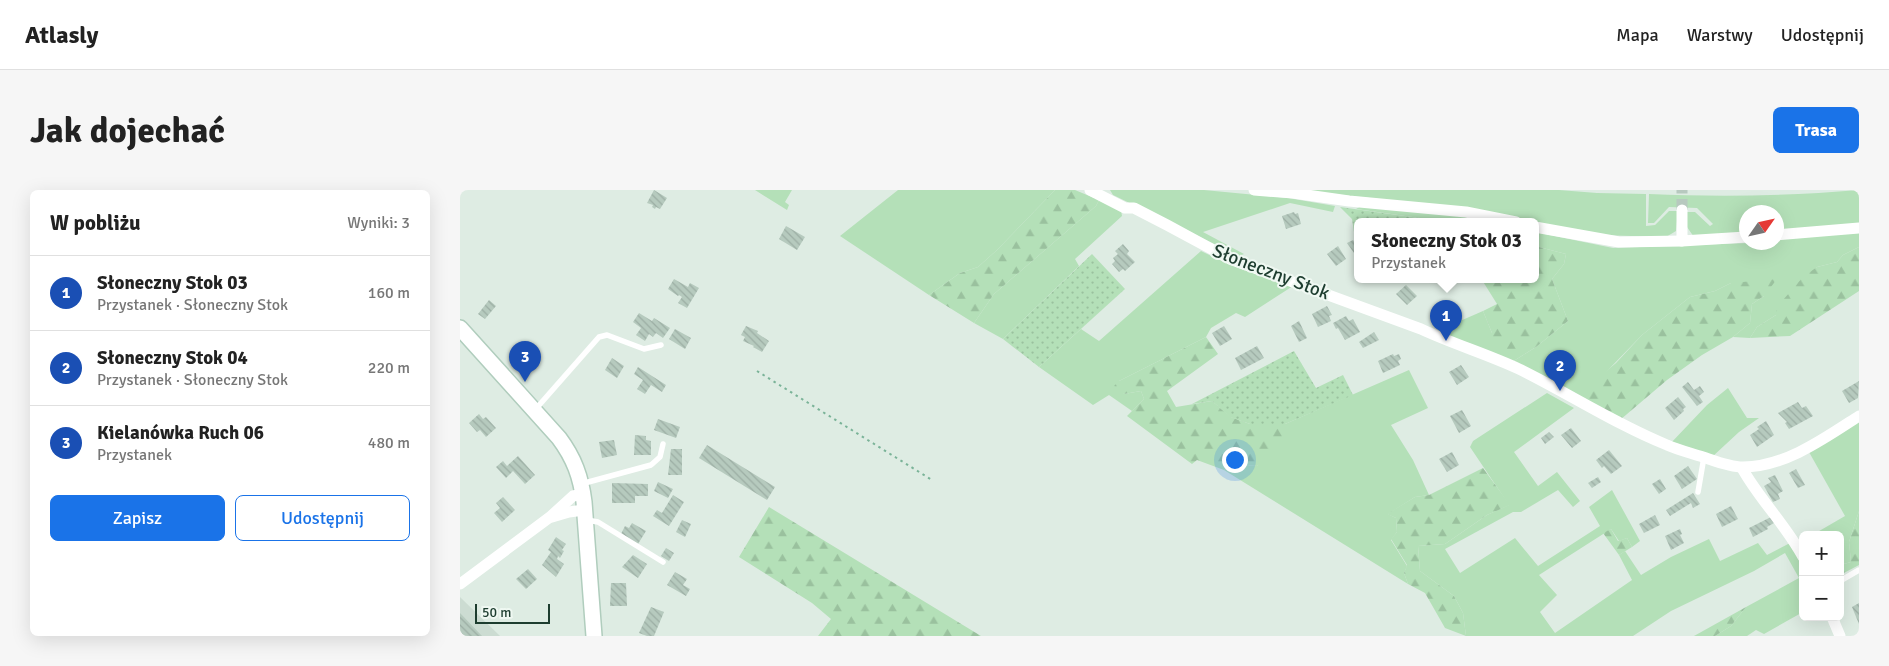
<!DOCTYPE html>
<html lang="pl">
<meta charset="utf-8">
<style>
:root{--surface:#fff;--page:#f6f6f6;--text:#222;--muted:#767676;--line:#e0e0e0;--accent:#1a73e8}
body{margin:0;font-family:Signika,sans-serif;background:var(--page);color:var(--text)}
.controls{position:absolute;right:15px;bottom:15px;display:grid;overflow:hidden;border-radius:8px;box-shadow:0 5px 20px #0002}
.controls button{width:45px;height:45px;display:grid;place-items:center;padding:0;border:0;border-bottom:1px solid var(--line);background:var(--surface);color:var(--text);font:25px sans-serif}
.compass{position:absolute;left:1279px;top:15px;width:45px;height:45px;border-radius:50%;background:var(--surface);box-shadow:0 5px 20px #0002;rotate:56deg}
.scale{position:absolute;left:15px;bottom:12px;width:75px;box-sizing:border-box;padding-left:5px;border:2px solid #1d3d2f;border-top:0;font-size:14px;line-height:18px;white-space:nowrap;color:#1d3d2f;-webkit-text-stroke:4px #eff8f2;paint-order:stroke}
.you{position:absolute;left:774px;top:269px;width:18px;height:18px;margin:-12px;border:4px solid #fff;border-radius:50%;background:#1a73e8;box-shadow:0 0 0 8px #1a73e833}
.badge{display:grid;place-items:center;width:32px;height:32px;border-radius:50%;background:var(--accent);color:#fff;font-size:16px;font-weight:700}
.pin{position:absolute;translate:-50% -41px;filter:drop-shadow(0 1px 2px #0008)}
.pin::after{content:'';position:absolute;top:26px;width:18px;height:15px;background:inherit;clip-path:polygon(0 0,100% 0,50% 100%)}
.popup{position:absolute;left:894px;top:28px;width:185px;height:65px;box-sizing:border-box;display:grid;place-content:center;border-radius:8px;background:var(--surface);filter:drop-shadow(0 1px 4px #0005);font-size:16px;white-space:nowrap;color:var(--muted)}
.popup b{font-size:19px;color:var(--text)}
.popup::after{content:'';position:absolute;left:50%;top:100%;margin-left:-10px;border:10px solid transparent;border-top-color:var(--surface)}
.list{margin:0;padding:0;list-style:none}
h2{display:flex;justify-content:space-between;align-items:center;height:65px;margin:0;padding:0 20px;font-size:21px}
h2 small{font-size:16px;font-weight:400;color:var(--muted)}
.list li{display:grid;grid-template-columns:32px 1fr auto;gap:15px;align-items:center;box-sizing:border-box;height:75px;padding:0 20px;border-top:1px solid var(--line)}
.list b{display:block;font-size:19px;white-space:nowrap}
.list p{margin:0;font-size:16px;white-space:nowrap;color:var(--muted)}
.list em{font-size:16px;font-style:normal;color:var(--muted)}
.actions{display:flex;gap:10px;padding:15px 20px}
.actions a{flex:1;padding:11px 0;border:1px solid var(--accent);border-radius:8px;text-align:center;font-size:18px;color:var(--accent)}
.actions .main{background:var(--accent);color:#fff}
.map{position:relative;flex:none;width:1399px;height:446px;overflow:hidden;border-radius:8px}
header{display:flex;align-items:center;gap:30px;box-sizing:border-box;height:70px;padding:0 25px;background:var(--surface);border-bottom:1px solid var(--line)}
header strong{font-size:24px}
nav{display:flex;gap:28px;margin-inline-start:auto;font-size:18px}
.intro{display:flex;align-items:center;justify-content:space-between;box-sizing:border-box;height:120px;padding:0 30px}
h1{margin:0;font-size:35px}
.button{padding:12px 22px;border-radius:8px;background:var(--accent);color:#fff;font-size:18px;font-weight:700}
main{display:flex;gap:30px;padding:0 30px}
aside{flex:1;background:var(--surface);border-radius:8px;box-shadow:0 5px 20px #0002}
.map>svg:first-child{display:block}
.built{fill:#ccdcd2}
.green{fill:#b4e0b8}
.forest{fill:url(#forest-firs)}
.garden{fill:url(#garden-dots)}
.building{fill:url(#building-back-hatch)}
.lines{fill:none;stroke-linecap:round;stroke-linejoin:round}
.street-tunnel{stroke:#b7c9bf;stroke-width:11;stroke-dasharray:11 5.5;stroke-linecap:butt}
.secondary-casing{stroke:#b0cdbd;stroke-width:18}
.path{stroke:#7ab398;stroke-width:2;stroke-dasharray:2.5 4;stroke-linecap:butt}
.lane{stroke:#fff;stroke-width:5.5}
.street{stroke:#fff;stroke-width:11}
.secondary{stroke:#fff;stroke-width:15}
.labels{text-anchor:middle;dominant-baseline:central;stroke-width:4;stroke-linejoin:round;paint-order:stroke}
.street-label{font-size:19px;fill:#1d3d2f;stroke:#eff8f2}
</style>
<header>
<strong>Atlasly</strong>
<nav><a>Mapa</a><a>Warstwy</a><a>Udostępnij</a></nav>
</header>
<div class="intro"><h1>Jak dojechać</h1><a class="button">Trasa</a></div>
<main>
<aside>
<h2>W pobliżu<small>Wyniki: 3</small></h2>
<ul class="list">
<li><span class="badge" style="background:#1a4fb4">1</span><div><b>Słoneczny Stok 03</b><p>Przystanek · Słoneczny Stok</p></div><em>160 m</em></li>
<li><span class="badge" style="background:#1a4fb4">2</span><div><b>Słoneczny Stok 04</b><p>Przystanek · Słoneczny Stok</p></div><em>220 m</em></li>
<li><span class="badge" style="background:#1a4fb4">3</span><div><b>Kielanówka Ruch 06</b><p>Przystanek</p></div><em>480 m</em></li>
</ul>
<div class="actions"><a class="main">Zapisz</a><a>Udostępnij</a></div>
</aside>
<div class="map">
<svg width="1399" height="446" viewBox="0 0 1399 446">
<defs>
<pattern id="forest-firs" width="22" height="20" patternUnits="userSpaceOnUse" patternTransform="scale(1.25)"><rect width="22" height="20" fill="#b4e0b8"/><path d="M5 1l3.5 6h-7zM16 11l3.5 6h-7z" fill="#9ac19e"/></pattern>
<pattern id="garden-dots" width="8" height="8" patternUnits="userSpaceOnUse" patternTransform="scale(1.25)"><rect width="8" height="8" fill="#b4e0b8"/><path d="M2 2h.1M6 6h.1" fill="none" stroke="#9ac19e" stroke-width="1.8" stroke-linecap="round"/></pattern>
<pattern id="building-back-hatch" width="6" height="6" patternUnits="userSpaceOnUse" patternTransform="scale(1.25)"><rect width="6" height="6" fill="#b6cabe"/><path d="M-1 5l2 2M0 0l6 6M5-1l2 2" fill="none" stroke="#9caea4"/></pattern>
</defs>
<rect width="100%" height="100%" fill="#deece3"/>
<path class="built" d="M0,407L40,446H0Z"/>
<g class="green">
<path d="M295,0H332L325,12L329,15L327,20Z"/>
<path d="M438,0H595L537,60L518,77L500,83L469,105L380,46Z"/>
<path d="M650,0H744L828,8L875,16L873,22L830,13L743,42L784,64L779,66L653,5Z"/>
<path d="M835,0H1099L1137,3L1186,4V36L1195,35L1209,21H1218L1216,41L1206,47L1137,45L1012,19Z"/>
<path d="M1399,0V34L1317,40L1316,22H1286V43L1234,47L1227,37L1225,22H1235L1250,36L1253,34L1237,18L1209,17L1194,33H1188L1189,4C1259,7 1329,6 1399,0Z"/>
<path d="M639,10L661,20L662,26L615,69L619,76L543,149L514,133L534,104L636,16Z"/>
<path d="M903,15L1020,28L1014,32H988L896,19Z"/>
<path d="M1075,42L1153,58L1316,52L1317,48L1399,43V57L1383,65L1377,72L1357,77L1316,125L1297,137L1290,148L1273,147L1290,133L1292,114L1304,106L1271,93L1255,101L1230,107L1182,145L1121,208L1052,172L1076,157L1108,131L1092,89L1104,74L1106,64L1075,56Z"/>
<path d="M741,61L764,72L833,96L785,127L776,123L751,138L746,147L659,191L664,204L681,201L684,209L672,221L649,205L633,215L579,177L621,139L639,151Z"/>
<path d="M1023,121L1032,143V163L977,141Z"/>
<path d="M949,180L968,218L931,235L953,270L969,305L955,307L928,324L936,328L937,342L931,350L947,376L944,383L948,394L764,280L774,274L797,276L833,234H825Z"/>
<path d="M1268,198L1287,228H1299L1279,242L1252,267L1210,254L1247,215Z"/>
<path d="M1087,203L1114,218L1054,262L1078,296L1097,282L1120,311L1113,317L1098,300L1061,322H1053L985,359L1000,383L1055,348L1078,376L1140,336L1129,317L1152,300L1180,351L1172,357L1167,348L1159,351L1151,339L1079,385L1097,405L1080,422L1095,443L1172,390L1159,365L1165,361L1181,385L1211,367L1249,349L1260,371L1298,353L1307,365L1330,353L1343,374V422L1304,444L1296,440L1287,446H1255L1271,436L1286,417L1339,388L1325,363L1294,381L1211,421L1173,446H1006L1003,423L994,406L960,381L958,356L985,354L1027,325L1049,315L1010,257L1013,251Z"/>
<path d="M1399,231V321L1389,352L1391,372L1380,375V345L1354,344L1385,326L1349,262Z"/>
</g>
<g class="forest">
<path d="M595,0H615L639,10L636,16L534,104L514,133L469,105L500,83L518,77L537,60Z"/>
<path d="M1075,56L1106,64L1104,74L1092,89L1108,131L1076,157L1052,172L1032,163V143L1023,121L1037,114L1022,90H1075Z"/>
<path d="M1399,57V101L1330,146L1290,148L1297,137L1316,125L1317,117L1343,87L1357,77L1377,72L1383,65Z"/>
<path d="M1317,89L1304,106L1292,114L1290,133L1273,147L1242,165L1207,190L1160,230L1121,208L1126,198L1156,173L1182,145L1230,107L1255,101L1271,93Z"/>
<path d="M746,147L758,164L707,201L716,217L752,211L771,227L790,234H833L838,243L826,256L797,276L774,274L764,280L737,270L732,274L667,226L684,209L681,201L664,204L654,196L659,191Z"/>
<path d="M1023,278L1050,315L1027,325L985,354L958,356L960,381L994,406L1003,423L1006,446L985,438L965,403L948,394L944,383L947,375L931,349L937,342L936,328L927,324L955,307L969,305Z"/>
<path d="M309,317L521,446H358L371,429L352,413L279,367Z"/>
<path d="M1399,321V375L1380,385V375L1391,372L1389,352Z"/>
<path d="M1151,339L1158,351L1167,348L1172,357L1159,365L1143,343Z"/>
<path d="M1286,417L1271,436L1255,446H1234Z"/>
</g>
<g class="garden">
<path d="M880,17L988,32H897V47L894,42L892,29Z"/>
<path d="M632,64L665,99L579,177L543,149Z"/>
<path d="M834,161L856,198L883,185L893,205L825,234H790L770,227L752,211L732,214Z"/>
</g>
<g class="building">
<path d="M194,0L207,8L200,19L196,17L195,19L192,17L193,15L187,13Z"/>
<path d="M834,22L835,24L838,23L841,34L826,39L822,26Z"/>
<path d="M326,36L345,47L337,60L319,49Z"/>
<path d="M893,50L897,56V61L894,63L887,53Z"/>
<path d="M663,54L669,61L667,64L675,72L665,81L663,79L659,82L652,74L655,71L653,68L658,64L655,61Z"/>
<path d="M878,56L886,69L876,76L867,64Z"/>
<path d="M214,89L228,97L230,93L239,98L227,118L218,113L222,107L219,105L218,106L208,99Z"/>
<path d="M946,95L957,106L947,115L936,104Z"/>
<path d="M29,110L36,116L25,129L18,124Z"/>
<path d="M983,114L993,124L984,133L977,126L980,123L977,120Z"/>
<path d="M867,116L872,125L869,126L871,131L858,137L852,124Z"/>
<path d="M179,123L192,131L194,128L210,138L203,148L196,143L193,147L189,144L185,151L176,145L181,138L173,132Z"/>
<path d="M886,126L889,131L893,129L900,142L885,150L878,138L876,139L873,133Z"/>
<path d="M839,131L847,148L839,152L831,136Z"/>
<path d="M286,136L298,141L297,143L309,151L302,162L293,157L294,156L283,151L285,147L281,145Z"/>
<path d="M764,136L772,149L760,156L752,143Z"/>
<path d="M215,139L231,148L225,159L209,149Z"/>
<path d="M914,142L919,150L903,158L899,152Z"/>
<path d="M797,156L804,168L781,180L775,168Z"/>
<path d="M933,164L934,166L939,164L941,169L938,171L940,175L923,183L918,171Z"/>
<path d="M152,168L164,176L157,188L145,180Z"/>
<path d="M1001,175L1009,187L997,195L989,182Z"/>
<path d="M178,177L206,195L202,202L191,195L185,204L177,199L183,190L174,184Z"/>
<path d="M1399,191L1398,208L1389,213L1382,201Z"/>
<path d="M1228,192L1234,200L1240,196L1244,202L1239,206L1243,212L1237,216L1222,197Z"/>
<path d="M1218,207L1226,217L1223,219L1224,221L1214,230L1205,218Z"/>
<path d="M1338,212L1342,218L1346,216L1353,226L1329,239L1325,233L1327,232L1318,223Z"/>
<path d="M1002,220L1011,236L999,243L990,226Z"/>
<path d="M19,224L23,229L26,227L36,238L26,247L20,240L17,242L9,233Z"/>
<path d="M198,229L220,237L216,248L194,240Z"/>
<path d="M1306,231L1314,245L1297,257L1290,245L1299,239L1297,237Z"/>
<path d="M1111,238L1121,251L1112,258L1101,245Z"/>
<path d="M1089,242L1094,247L1085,254L1081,248Z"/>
<path d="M175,245L186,246V250L191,251V265H174Z"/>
<path d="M154,250L157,265L142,268L139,252Z"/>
<path d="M247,255L315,297L307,310L239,268Z"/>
<path d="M211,259H222V285H208Z"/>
<path d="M1149,260L1162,276L1151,284L1144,276L1142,278L1136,270Z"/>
<path d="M992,262L999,275L987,282L979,269Z"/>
<path d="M58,266L75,285L65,294L53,281L46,288L36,277L43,271L47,276Z"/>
<path d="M1228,276L1237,289L1222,299L1214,286Z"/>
<path d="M1336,279L1345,295L1338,298L1329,283Z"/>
<path d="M1315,285L1323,301L1318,304L1320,309L1313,312L1304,296L1311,292L1308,288Z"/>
<path d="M1138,287L1141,292L1132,298L1128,293Z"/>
<path d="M1200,289L1206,299L1199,304L1192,294Z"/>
<path d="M198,292L213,299L208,308L194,301Z"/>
<path d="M152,293L188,294V306H175V313H152Z"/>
<path d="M1233,303L1240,314L1233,318L1231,313L1210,326L1206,320Z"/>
<path d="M213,305L224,312L209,336L193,326L197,320L202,323Z"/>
<path d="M43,307L55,320L42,332L34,323L40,318L36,313Z"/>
<path d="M1271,316L1278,329L1262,337L1256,324Z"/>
<path d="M1195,325L1200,335L1184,343L1179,334Z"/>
<path d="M1311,327L1314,333L1307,337L1308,339L1293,347L1289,338Z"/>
<path d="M222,330L231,334L225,347L216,342Z"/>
<path d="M172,333L186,341L178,354L161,344L165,336L169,338Z"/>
<path d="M1220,339L1222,344L1220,345L1224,353L1211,360L1205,346Z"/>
<path d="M96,347L106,354L102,360L104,361L100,368L98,366L97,369L104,374L96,387L82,375L91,362L88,360Z"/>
<path d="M206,358L214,363L209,371L201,366Z"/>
<path d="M173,365L187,374L178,388L162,377Z"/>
<path d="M68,379L77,389L66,399L56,389Z"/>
<path d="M215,382L227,389L223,395L230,399L226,406L207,395Z"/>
<path d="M151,393H166L167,416H150Z"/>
<path d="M1399,413V434L1392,417Z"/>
<path d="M191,417L204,422L194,446H187L179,443Z"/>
<path d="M0,423L22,446H0Z"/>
</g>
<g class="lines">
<path class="street-tunnel" d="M1222,20V0"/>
<g class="secondary-casing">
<path id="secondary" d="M0,138L99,248C114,268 121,287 124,312L134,446"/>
</g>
<path class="path" d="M297,181L472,290"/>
<g class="lane">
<path d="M74,221L139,147L147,145L184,159L201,155"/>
<path d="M121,294L191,275L200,267L203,254"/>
<path d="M1238,302L1244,267"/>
<path d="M127,330L138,332L203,372"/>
<path d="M1380,391L1399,380"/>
</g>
<g class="street">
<path d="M630,0L665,18H674L707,35L770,69L961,139C993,154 1027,164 1059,179C1108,203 1155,234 1207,255C1218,260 1231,263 1243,267C1255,271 1270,277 1283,277C1325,277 1365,248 1399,226"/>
<path d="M794,0L833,3L889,11L1006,22L1056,32"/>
<path d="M1222,20V51L1286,47"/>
<path d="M1075,37L1159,52L1222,51"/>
<path d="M1316,45L1399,38"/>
<path d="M1282,278C1299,309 1326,335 1343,367"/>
<path d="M92,327L109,322L124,320"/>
<path d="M0,394L90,327L113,306L123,304"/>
<path d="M1372,427L1380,446"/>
</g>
<use href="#secondary" class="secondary"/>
</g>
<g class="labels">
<g class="street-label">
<text transform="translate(811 82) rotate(21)">Słoneczny Stok</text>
</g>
</g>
</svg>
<div class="controls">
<button>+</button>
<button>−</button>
</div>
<svg class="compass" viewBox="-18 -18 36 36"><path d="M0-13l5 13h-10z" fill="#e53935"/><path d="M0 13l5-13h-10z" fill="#767676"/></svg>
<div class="scale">50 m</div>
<div class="you"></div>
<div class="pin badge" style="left:986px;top:151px;background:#1a4fb4">1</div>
<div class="popup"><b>Słoneczny Stok 03</b>Przystanek</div>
<div class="pin badge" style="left:1100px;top:201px;background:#1a4fb4">2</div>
<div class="pin badge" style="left:65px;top:192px;background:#1a4fb4">3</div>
</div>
</main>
